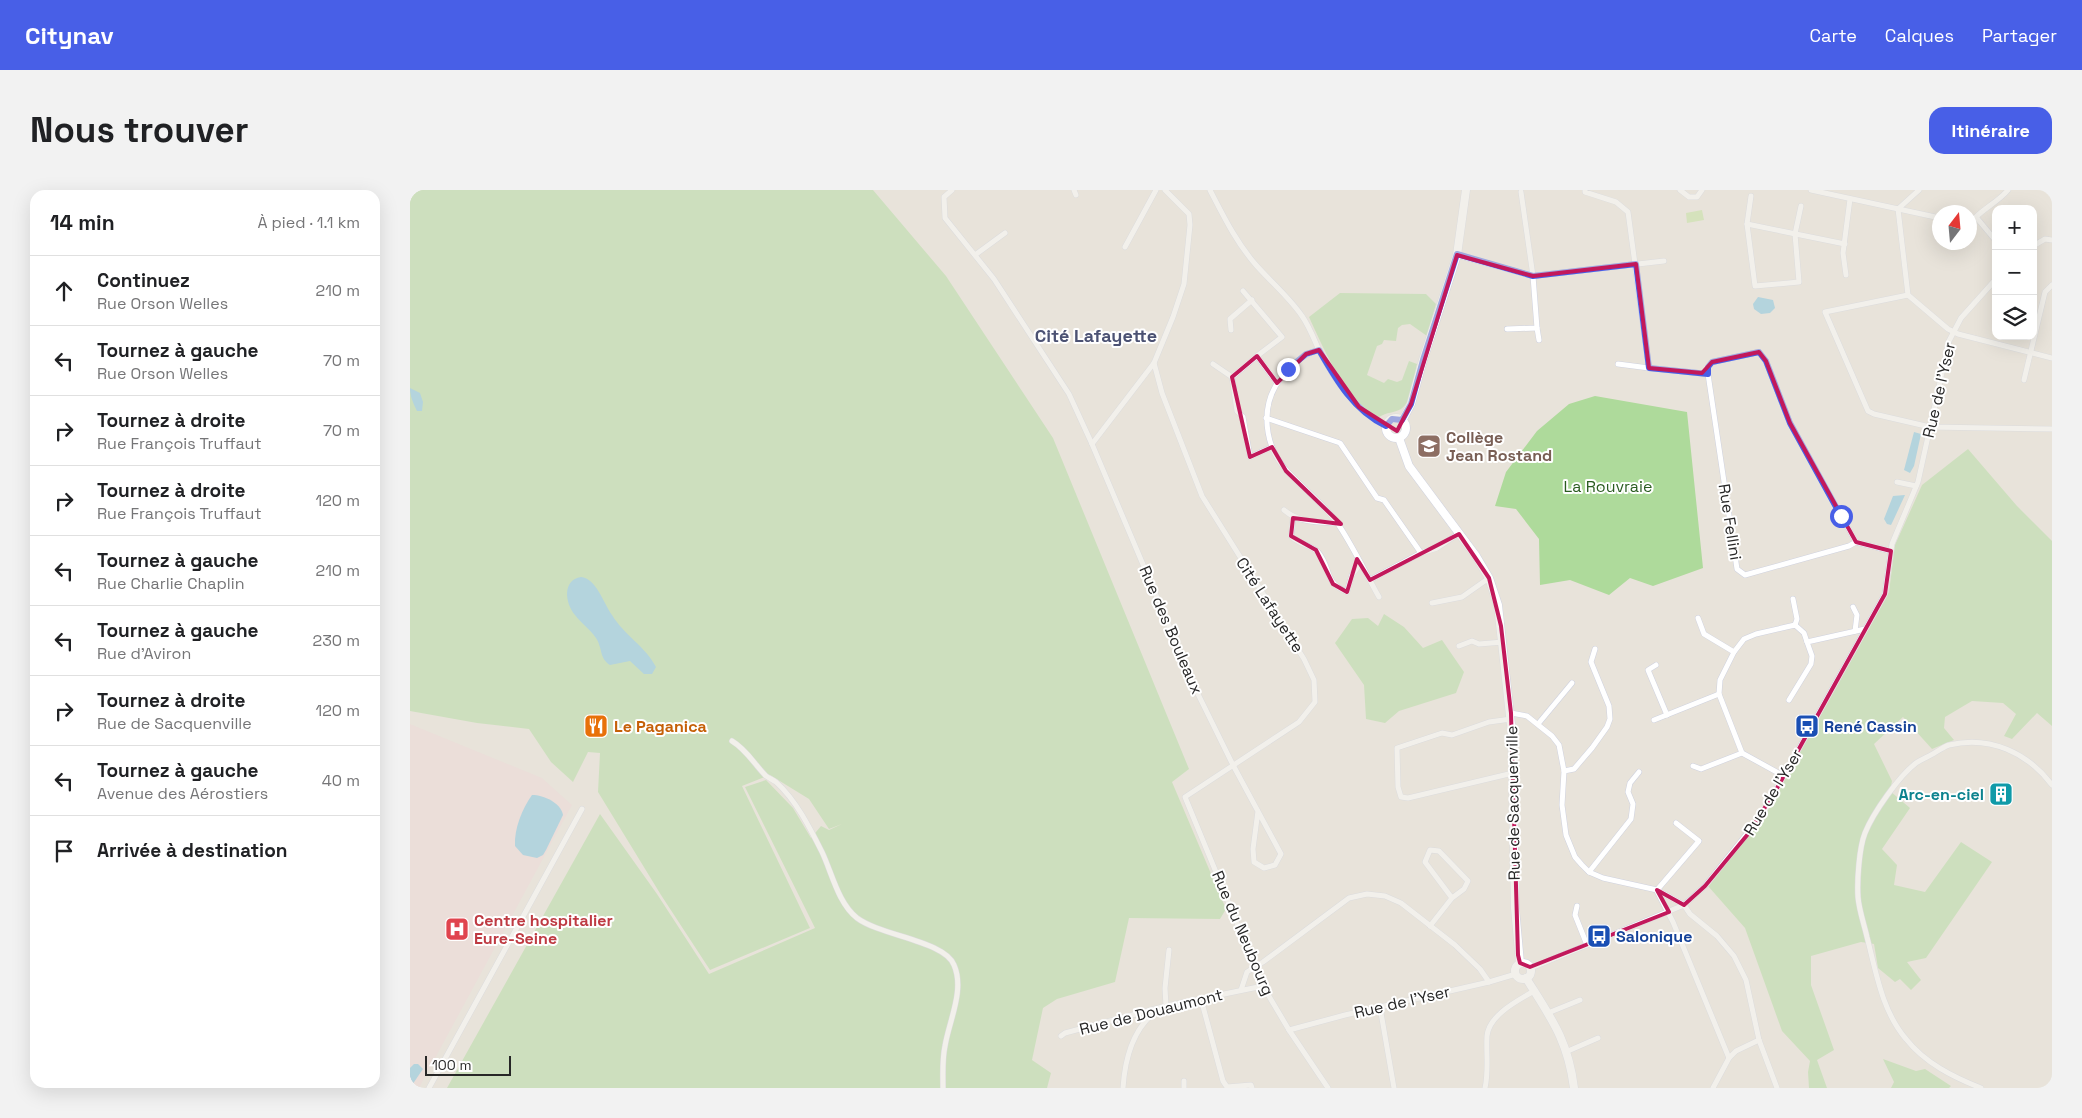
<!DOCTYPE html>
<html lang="fr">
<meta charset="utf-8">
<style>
:root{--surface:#fff;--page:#f2f2f2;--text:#202124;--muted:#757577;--line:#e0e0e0;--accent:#485fe7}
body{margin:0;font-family:"Space Grotesk",sans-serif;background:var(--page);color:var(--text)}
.controls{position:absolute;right:15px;top:15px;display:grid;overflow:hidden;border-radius:10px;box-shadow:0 5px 20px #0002}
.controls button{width:45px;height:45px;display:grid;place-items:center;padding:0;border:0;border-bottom:1px solid var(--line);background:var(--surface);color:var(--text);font:25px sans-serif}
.compass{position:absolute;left:1522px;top:15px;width:45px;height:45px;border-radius:50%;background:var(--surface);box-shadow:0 5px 20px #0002;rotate:16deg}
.scale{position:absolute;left:15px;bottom:12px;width:86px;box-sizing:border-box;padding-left:5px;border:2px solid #272727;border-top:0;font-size:14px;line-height:18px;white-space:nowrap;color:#272727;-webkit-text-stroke:4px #fff;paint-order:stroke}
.stop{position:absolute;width:15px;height:15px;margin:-11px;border:4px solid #485fe7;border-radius:50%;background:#fff}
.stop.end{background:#485fe7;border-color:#fff;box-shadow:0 1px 5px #0008}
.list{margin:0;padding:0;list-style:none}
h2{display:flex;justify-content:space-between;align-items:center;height:65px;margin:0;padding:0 20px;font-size:21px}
h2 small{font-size:16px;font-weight:400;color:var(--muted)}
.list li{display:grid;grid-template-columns:32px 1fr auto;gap:15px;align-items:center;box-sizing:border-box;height:70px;padding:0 20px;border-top:1px solid var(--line)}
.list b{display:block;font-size:19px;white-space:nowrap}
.list p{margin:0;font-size:16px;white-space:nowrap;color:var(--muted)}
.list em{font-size:16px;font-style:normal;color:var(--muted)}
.icon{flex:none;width:28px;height:28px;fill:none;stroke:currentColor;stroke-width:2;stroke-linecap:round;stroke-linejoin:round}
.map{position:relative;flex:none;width:1642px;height:898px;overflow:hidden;border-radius:15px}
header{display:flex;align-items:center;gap:30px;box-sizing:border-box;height:70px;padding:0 25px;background:var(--accent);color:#fff}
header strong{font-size:24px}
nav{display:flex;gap:28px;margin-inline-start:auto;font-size:18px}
.intro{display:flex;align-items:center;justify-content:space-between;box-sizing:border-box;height:120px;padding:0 30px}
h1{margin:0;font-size:35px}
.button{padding:12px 22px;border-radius:15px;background:var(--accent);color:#fff;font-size:18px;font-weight:700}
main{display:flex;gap:30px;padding:0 30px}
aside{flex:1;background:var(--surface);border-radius:15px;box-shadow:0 5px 20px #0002}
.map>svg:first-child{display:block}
.medical{fill:#efd7d7}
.green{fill:#aeda9b}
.pitch{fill:#bfe197}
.water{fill:#76c0e1}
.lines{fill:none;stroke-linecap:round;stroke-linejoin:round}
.street-casing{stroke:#cfd2df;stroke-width:6}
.secondary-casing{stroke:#cfd2df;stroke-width:9}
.street{stroke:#fff;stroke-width:5}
.secondary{stroke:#fff;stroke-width:8}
.route{stroke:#485fe7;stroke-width:6}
.marked{fill:none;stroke:#c2185b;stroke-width:4;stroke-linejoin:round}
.labels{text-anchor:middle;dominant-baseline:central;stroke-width:4;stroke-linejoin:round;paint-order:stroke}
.street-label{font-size:16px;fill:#272727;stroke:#fff}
.education-label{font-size:16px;font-weight:bold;fill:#785e54;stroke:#fff;text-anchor:start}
.park-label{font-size:16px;fill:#2a5c20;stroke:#fff}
.food-label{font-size:16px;font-weight:bold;fill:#c56008;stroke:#fff;text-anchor:start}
.transit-label{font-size:16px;font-weight:bold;fill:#164399;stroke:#fff;text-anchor:start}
.culture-label{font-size:16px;font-weight:bold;fill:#0d838f;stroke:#fff;text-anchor:end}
.health-label{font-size:16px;font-weight:bold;fill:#be3a42;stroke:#fff;text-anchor:start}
.neighbourhood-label{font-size:18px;font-weight:bold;fill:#4c5273;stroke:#fff}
</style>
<header>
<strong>Citynav</strong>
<nav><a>Carte</a><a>Calques</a><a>Partager</a></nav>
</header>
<div class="intro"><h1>Nous trouver</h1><a class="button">Itinéraire</a></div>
<main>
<aside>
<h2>14 min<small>À pied · 1.1 km</small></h2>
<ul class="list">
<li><svg class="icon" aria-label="ahead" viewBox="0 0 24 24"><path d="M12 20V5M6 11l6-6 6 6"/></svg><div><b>Continuez</b><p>Rue Orson Welles</p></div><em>210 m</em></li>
<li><svg class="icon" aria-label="left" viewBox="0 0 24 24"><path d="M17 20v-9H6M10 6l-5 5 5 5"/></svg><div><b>Tournez à gauche</b><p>Rue Orson Welles</p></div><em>70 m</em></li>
<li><svg class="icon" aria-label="right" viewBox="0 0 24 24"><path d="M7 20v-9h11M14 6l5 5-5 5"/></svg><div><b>Tournez à droite</b><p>Rue François Truffaut</p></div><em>70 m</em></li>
<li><svg class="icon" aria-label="right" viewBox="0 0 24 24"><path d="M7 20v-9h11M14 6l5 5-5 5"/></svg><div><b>Tournez à droite</b><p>Rue François Truffaut</p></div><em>120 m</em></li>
<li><svg class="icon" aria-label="left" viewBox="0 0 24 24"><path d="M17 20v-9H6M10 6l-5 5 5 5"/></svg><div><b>Tournez à gauche</b><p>Rue Charlie Chaplin</p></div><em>210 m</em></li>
<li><svg class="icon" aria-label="left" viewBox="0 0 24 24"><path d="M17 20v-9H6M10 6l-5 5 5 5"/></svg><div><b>Tournez à gauche</b><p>Rue d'Aviron</p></div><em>230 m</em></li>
<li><svg class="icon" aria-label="right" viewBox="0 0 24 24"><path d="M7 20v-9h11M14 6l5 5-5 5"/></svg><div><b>Tournez à droite</b><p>Rue de Sacquenville</p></div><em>120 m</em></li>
<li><svg class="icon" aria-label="left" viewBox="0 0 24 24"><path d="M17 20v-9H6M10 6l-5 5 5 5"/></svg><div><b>Tournez à gauche</b><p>Avenue des Aérostiers</p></div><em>40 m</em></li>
<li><svg class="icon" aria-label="arrive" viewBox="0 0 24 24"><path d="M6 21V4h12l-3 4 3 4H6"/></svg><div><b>Arrivée à destination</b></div></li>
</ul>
</aside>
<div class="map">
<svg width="1642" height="898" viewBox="0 0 1642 898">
<rect width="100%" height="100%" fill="#e8e3da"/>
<path class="medical" d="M0,534L132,588L162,615L9,898H0Z"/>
<g class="green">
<path d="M0,0H463L536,86L643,248L779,579L762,592L816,719L810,729L719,728L705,792L647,809L633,818L622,870L641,883L637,898H37L190,624L247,704L299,784L405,738L335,597L356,590L383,618L401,648L411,636L419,640L432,634L419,639L399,609L360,585L332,596L400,738L300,780L251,705L188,602L190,563L178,562L163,592L141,572L119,539L67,533L0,521Z"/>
<path d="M930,103L1016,104L1026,114L1017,146L1000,134L992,135L988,138L986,151L974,150L972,154L967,156L957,185L974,193L978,189L987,192L992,190L999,171L1007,174C1004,187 1003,211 991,219C984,223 977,222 969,227C939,218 912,155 899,127Z"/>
<path d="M1185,206L1277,222L1293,378L1243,396L1220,388L1199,405L1160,390L1130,395L1129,349L1106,319L1085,316L1096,282L1127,241L1159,214Z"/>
<path d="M1558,259L1607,316L1642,351V536L1627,523L1602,549L1594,546L1606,524L1593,513L1562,511L1535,527L1534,538L1544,550L1522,559L1493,527L1464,554L1482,591L1480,601L1500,618L1472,659L1487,675L1484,695L1515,702L1551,652L1582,672L1516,768L1497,772L1511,790L1501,800L1490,789L1485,792L1468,778L1464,754L1451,752L1401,766V795L1424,860L1407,870L1417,898H1399L1398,882L1400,871L1372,841L1335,738L1298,696L1355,624L1415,512L1479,402L1485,355L1512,295Z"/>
<path d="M974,424L994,437L1013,458L1032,450L1054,482L1046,503L989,521L975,533L956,529L954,495L925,453L942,429L958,428L968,436Z"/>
<path d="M1473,869L1506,881L1515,879L1541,896L1539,898H1481L1484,892Z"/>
</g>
<path class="pitch" d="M1292,20L1294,30L1277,33L1276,23Z"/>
<g class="water">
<path d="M1348,107L1363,110L1365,118L1360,123L1351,124L1344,119L1343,114Z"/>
<path d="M0,198L10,203L13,212L12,221H7C3,213 0,206 0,198Z"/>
<path d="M1504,242L1511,244L1504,276L1500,283L1494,280Z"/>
<path d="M1495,305L1483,331L1481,335L1477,334L1474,329L1483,306Z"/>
<path d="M171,387C186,388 194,414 202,425C214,445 235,456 246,477L242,484H234L220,471L200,475C189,468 193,459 186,448C180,439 171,433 165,425C155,413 152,390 171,387Z"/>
<path d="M122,605C134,605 151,613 153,625L136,660L133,665L127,668L113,665L105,656C104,639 112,619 122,605Z"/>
<path d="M4,874H8L13,879L0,898V878Z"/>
</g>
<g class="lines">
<g class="street-casing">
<g id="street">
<path d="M542,0L534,7L535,28L584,89L659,204L682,254L787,502L823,575L871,664L865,675L854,678L844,672L843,659L848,621"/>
<path d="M664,0L666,5"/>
<path d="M800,0C814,27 826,52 846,75C861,92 879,107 892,126C899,136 904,149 909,160C925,190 945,221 976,236"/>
<path d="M1175,0V2L1206,12L1218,22L1239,178L1298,184"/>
<path d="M1270,0L1279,7H1287L1292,0"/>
<path d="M1401,0L1530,28"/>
<path d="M1509,0L1488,19L1498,105L1538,139L1548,144L1642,168"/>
<path d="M1341,6L1337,34L1345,96L1389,92L1385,44L1391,16"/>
<path d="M1566,27C1576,17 1589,11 1598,0"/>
<path d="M1566,27L1586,51"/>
<path d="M1337,34L1435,54"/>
<path d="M1623,56L1635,49L1642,50"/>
<path d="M715,57L746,0"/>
<path d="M565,65L595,43"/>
<path d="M1047,65L1123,86L1254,71"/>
<path d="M1436,85L1433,63L1440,9"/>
<path d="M833,101L872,147L847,166L867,193"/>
<path d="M1498,105L1415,122L1458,221L1464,224L1520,237L1642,239"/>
<path d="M1127,138L1129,150"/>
<path d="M1097,139L1127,138L1123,86L1111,2"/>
<path d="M821,140L820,129L842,110"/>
<path d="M909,160C893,163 881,176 871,188C849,216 854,257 878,282C894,299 912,313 926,331C942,354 955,382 969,407"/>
<path d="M744,173L752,203L792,306L894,469L904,490L905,512L889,532L775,607L853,796L879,840L918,898"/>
<path d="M803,174L822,187L847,166"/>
<path d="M1208,174L1239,178"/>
<path d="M822,187L827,221L833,227L840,267L862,257"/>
<path d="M1614,190L1635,102L1642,95"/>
<path d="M856,228L930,253L967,308L974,310L1011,363"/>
<path d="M682,254L744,173L763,127L774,94L780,35L779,24L755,0"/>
<path d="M1487,292L1506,296"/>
<path d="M874,320C889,333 908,332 927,333"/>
<path d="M883,328L881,346C888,354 901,355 908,362C922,379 913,392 937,402L942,385L950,374"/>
<path d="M1446,352L1380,233L1356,171L1349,162L1302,172L1298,177V184L1327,379L1335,385L1439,356L1446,352L1481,361"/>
<path d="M960,390L1011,363L1027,358L1048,344"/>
<path d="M1383,409L1387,429L1385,435"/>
<path d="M1022,413L1052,407L1079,388"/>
<path d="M1443,417L1447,425L1445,441"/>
<path d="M1288,428L1294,444L1324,462L1310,490L1309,504L1332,563"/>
<path d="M1049,456L1062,451L1069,454L1093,452"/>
<path d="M1324,462L1334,449L1346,444L1385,435L1394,443L1397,452L1455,439"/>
<path d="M1246,475L1238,480L1257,525"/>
<path d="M1379,510L1401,474L1402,466L1397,452"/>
<path d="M1101,523L1117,526L1142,546L1149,555L1154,581L1152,615L1156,645L1165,667L1172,675L1179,682L1193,688L1247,700L1274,715L1280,724L1307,746L1324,766L1336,790L1349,850L1367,898"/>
<path d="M1101,529L1079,532L1042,545L1032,543L987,558L988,597L991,607L998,608L1103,583"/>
<path d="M1244,530L1309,504"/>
<path d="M1128,534L1162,493"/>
<path d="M322,551C337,560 344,574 356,586C359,588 363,590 366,592C386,610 400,638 412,662C422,683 428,713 447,728C471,746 535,751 544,775C555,800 539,831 535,856C532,870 533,884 533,898"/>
<path d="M1283,576L1291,579L1332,563L1374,586"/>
<path d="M1154,581L1164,579L1182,558L1197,537L1200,529L1199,516L1181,472L1185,459"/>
<path d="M1179,682L1221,629L1223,614L1218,602L1220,593L1229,582"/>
<path d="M1247,700L1289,651L1266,633"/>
<path d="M1247,701L1263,732L1319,868"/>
<path d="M1167,716L1165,725L1177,755"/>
<path d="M1020,736L1042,708L1015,672L1020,660L1029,661L1058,691L1054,699L1042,708"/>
<path d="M1120,777L1126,776L1274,715L1295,696L1352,625L1475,404L1482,354L1508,292L1539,151L1551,128L1586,89"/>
<path d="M831,800L837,782L853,772L939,708L957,704L975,706L991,713L1045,755L1070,779L1079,792"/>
<path d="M791,809L813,891L817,897L841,895L842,898"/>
<path d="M756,816L755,798L759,760"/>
<path d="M970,817L984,898"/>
<path d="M1138,823L1170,810"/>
<path d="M879,840L935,825L1079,792L1106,784"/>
<path d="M651,846L655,843L756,816L853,796"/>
<path d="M1158,861L1188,848"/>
<path d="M19,898L172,619"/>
<path d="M713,898C715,868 723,835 751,818"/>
<path d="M774,898V891"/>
<path d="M1075,898C1079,881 1076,864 1077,846C1079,825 1107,811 1124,801"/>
<path d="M1303,898L1319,868L1326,861L1349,850"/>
<path d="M1571,898C1543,887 1515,873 1496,849C1472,821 1466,782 1457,747C1454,734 1449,720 1448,707C1447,691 1449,658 1455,643C1463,623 1489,586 1506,573C1512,569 1520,566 1526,562C1530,560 1535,556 1539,555C1580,545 1618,563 1642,595"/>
</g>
</g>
<g class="secondary-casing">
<g id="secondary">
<circle cx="986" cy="238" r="10"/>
<path d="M992,231L1001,214L1013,170L1047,65L1056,0"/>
<path d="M989,248L999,276L1066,366L1079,388L1088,415L1102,544L1105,718L1110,773"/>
<circle cx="1113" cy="781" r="8"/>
<path d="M1116,788C1141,828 1158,850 1164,898"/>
</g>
</g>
<use href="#street" class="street"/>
<use href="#secondary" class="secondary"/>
</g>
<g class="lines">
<path class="route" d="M878,179L896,164L909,160C926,190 944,221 976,236L982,229L992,230L1001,214L1013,170L1047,64L1123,86L1226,74L1239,178L1298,184V177L1302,172L1349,162L1356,171L1380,233L1431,326"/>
</g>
<path d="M0 0H1642V898H0ZM1047,65L1123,86L1226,74L1239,178L1292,183L1302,172L1349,162L1356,171L1380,233L1446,352L1481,361L1475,404L1366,600L1338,644L1295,696L1274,715L1247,700L1259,722L1120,777L1110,773L1108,765L1101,523L1091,436L1079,388L1049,344L960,390L947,369L937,402L923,394L906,360L881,346L883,328L931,334L876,281L862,257L840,267L822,187L847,166L867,193L896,164L909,160L949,217L987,241L1001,214Z" fill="#e8e3da" fill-opacity=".55" fill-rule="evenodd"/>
<path class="marked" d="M1047,65L1123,86L1226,74L1239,178L1292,183L1302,172L1349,162L1356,171L1380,233L1446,352L1481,361L1475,404L1366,600L1338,644L1295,696L1274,715L1247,700L1259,722L1120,777L1110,773L1108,765L1101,523L1091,436L1079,388L1049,344L960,390L947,369L937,402L923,394L906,360L881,346L883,328L931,334L876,281L862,257L840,267L822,187L847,166L867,193L896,164L909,160L949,217L987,241L1001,214Z"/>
<defs>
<g id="school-square" transform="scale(1.25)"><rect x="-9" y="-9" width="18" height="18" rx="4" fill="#8d6e63" stroke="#fff"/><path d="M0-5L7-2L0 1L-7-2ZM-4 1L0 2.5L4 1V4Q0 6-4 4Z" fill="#fff"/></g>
<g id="restaurant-square" transform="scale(1.25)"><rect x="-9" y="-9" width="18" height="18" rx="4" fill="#e8710a" stroke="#fff"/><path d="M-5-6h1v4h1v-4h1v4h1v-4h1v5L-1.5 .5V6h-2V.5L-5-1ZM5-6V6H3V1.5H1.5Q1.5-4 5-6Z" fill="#fff"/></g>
<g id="bus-square" transform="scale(1.25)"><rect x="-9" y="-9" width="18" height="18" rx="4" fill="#1a4fb4" stroke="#fff"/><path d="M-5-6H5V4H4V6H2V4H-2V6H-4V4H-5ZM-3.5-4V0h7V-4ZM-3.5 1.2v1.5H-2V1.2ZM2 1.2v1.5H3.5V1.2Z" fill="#fff"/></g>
<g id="building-square" transform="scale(1.25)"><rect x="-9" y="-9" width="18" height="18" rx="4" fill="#0f9aa8" stroke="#fff"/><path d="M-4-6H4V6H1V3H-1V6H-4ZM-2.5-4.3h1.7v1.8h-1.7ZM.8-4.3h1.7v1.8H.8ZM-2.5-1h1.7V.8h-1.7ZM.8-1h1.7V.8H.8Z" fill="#fff"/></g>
<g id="hospital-square" transform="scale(1.25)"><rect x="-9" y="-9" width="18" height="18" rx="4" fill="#e0444e" stroke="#fff"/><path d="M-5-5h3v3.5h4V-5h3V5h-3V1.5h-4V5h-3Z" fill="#fff"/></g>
</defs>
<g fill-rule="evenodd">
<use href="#school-square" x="1019" y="256"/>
<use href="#restaurant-square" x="186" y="536"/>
<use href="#bus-square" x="1397" y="536"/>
<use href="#building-square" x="1591" y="604"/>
<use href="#hospital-square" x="47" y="739"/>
<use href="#bus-square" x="1189" y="746"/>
</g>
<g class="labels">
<g class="street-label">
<text transform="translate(1529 200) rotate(-77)">Rue de l'Yser</text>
<text transform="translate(1320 332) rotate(81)">Rue Fellini</text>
<text transform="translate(860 415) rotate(57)">Cité Lafayette</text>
<text transform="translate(761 440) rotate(67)">Rue des Bouleaux</text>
<text transform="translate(1363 602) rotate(-59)">Rue de l'Yser</text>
<text transform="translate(1103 613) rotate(-91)">Rue de Sacquenville</text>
<text transform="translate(833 743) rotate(67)">Rue du Neubourg</text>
<text transform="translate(992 812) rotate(-13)">Rue de l'Yser</text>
<text transform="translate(741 822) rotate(-14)">Rue de Douaumont</text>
</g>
<g class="education-label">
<text x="1036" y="247">Collège<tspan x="1036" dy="18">Jean Rostand</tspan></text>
</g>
<g class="park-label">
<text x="1198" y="296">La Rouvraie</text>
</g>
<g class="food-label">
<text x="204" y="536">Le Paganica</text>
</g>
<g class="transit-label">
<text x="1414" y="536">René Cassin</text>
<text x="1206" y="746">Salonique</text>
</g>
<g class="culture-label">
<text x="1574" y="604">Arc-en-ciel</text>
</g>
<g class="health-label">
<text x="64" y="730">Centre hospitalier<tspan x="64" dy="18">Eure-Seine</tspan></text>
</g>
<g class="neighbourhood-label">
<text x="686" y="145">Cité Lafayette</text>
</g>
</g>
</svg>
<div class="controls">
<button>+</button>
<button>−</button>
<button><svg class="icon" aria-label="layers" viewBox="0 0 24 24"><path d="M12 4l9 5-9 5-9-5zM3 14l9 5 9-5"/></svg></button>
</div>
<svg class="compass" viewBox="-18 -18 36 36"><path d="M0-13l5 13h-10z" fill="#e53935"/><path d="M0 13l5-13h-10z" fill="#757577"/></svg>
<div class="scale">100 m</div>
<div class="stop" style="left:1431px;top:326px"></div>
<div class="stop end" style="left:878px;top:179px"></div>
</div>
</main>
